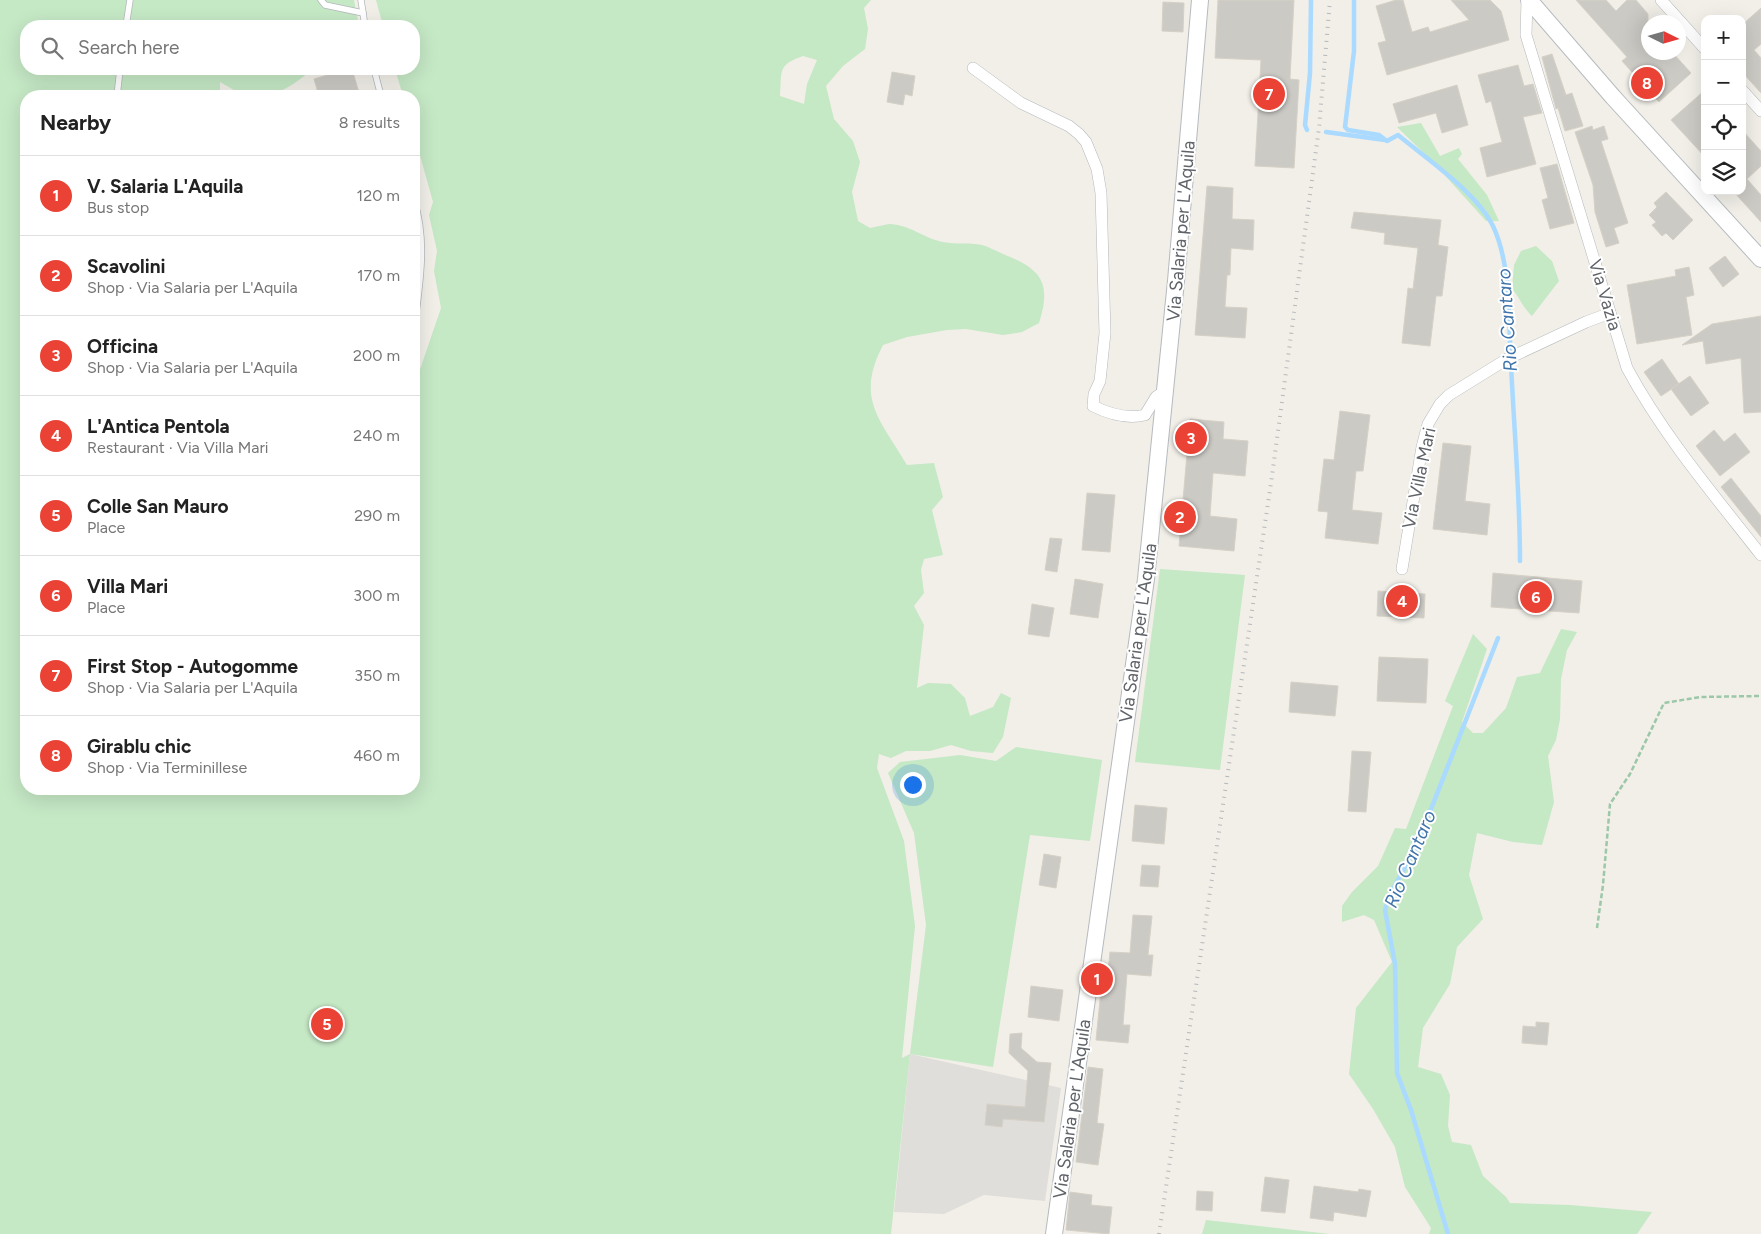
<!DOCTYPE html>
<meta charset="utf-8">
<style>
:root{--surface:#fff;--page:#f2f2f2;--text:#222;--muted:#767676;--line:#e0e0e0;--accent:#ea4335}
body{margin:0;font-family:Figtree,sans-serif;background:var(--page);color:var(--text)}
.controls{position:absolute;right:15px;top:15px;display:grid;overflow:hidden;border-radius:10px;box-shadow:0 5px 20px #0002}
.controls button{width:45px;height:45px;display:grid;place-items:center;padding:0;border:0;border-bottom:1px solid var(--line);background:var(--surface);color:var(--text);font:25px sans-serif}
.compass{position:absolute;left:1641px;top:15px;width:45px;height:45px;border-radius:50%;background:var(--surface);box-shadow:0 5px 20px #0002;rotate:95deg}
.you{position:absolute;left:912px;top:784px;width:18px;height:18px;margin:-12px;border:4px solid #fff;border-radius:50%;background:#1a73e8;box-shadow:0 0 0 8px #1a73e833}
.badge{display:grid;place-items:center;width:32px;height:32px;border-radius:50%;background:var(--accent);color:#fff;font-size:16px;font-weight:700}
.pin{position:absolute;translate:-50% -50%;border:2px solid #fff;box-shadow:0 1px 5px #0006}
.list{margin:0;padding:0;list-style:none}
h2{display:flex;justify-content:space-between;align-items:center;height:65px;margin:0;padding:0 20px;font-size:21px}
h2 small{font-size:16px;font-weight:400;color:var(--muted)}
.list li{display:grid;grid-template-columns:32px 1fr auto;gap:15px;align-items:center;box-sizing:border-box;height:80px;padding:0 20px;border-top:1px solid var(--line)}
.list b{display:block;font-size:19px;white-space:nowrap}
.list p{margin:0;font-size:16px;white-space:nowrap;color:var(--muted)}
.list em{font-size:16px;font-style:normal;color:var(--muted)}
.icon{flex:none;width:28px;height:28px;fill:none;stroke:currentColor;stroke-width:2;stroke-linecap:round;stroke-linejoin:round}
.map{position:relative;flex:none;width:1761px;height:1234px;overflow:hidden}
.search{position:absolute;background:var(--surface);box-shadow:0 5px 20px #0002;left:20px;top:20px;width:400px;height:55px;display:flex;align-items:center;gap:12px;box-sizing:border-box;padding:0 18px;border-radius:20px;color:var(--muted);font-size:19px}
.panel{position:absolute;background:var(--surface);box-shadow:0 5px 20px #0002;left:20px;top:90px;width:400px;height:705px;border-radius:20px}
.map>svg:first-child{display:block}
.industrial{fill:#e0deda}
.green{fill:#c5e8c5;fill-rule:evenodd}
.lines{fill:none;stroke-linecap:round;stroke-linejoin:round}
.stream{stroke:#aadaff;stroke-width:4.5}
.building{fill:#cccac5;stroke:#d6d1c6}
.service-casing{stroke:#b5b8bc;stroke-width:7}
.minor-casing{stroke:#b5b8bc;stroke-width:12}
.secondary-casing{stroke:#b6babf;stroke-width:18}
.path{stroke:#9cc7a9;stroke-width:2.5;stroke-dasharray:5 2.5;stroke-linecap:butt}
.service{stroke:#fff;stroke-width:5.5}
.minor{stroke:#fff;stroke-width:11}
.secondary{stroke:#fff;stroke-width:16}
.rail{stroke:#b6b7b8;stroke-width:4;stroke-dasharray:1 6;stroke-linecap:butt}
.labels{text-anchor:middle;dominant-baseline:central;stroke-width:4;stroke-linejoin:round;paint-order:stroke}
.street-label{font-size:18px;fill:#5f6368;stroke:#fff}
.water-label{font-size:19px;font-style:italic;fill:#4174aa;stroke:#fff}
</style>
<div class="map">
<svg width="1761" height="1234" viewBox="0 0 1761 1234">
<rect width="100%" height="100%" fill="#f1efe8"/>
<path class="industrial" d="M910,1054L1061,1088L1045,1201L984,1195L944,1214L894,1212Z"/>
<g class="green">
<path d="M0,0H354L359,26H26V69H313C297,82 272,102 249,96C239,94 229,87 220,82V96H26V789H414V387L441,308L434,271L437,251L429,215L433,202L414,134V96H403L395,69H414V26H383L376,0H871L864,8L868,29L865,49L843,66L826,86L834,119L853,141L860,162L852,192L858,221L870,228C876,227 883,225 889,224C909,224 925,239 943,242C956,245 969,242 982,245C989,247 996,251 1003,254C1041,269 1052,282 1039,323L1022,332L1003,335L966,329L947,330L907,337L883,345C855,399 880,419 907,465L934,463L943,497L932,510L943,555L924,559L921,570L924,593L914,606L924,625L917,688L928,683L951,684L965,698L970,716L993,707L1001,693L1011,698L1003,737L993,753L971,751L951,745L930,751H906L891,758L879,754L877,768L904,841L915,926L902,1058L910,1054L926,925L914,833L888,773L900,762L960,755L996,761L1016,747L1102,760L1090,841L1030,835L993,1067L910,1054L891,1234H0ZM803,56L817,60L807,84L804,104L780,96C782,71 777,65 803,56Z"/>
<path d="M1421,123L1440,156L1459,148L1462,154L1458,159L1487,195L1499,221H1486L1431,160L1397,127Z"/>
<path d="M1536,246L1552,261L1559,281L1532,316C1523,308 1520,298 1512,289L1514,265L1521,251Z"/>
<path d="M1160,569L1245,575L1220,770L1135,762Z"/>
<path d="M1561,629L1577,632L1567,650L1561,679L1560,719L1556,740L1548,756L1554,802L1542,845L1513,842L1477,833L1469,875L1483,919L1457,947L1450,984L1423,1028L1418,1067L1441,1074L1450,1095L1448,1126L1452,1142L1471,1145L1483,1176L1506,1197L1510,1203L1570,1205L1652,1212L1637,1234H1429L1431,1228L1405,1187L1395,1147L1373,1109L1349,1074L1356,1008L1392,962L1374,920L1364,915L1342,922V906L1352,892L1378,866L1395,828L1406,829L1453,706L1445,701L1473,634L1487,649L1462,722L1473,733H1483L1506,708L1517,677L1540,673Z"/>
<path d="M1206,1220L1330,1234H1202Z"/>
</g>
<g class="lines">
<g class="stream">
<path d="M1354,0V51L1345,127L1348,130L1379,135L1387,141L1398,135C1427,159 1476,192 1493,226C1512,267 1508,320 1511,364C1514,429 1520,495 1520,561"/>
<path d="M1307,130L1305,125L1310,73L1311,0"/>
<path d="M1326,132L1385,140"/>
<path d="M1448,1234L1411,1110L1397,1073L1395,964L1385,910L1391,892L1415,850L1498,638"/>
</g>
</g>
<g class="building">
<path d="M1218,0H1294L1290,79L1299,80L1294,168L1255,166L1261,60L1215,58Z"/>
<path d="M1396,0H1403L1412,32L1428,27L1430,32L1469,20L1451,0H1490L1501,11L1509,40L1387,75L1378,43L1386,41L1376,6Z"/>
<path d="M1576,0H1606L1616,11L1627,0H1636L1648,14V52H1672L1691,73L1659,102L1622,61L1627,57Z"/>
<path d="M1163,2L1184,3L1183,32L1162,31Z"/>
<path d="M1761,8V44L1754,50L1761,58V93L1742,72V25Z"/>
<path d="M1552,54L1566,95L1572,93L1583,126L1565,131L1558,108L1556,109L1542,57Z"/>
<path d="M1518,65L1524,86L1533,84L1542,113L1523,117L1536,164L1487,177L1480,148L1502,142L1491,101L1486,103L1478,75Z"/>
<path d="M347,69H352L360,96H319L314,79Z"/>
<path d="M892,72L915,76L912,96L905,94L903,105L887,102Z"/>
<path d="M1457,85L1468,125L1442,133L1436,113L1399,123L1393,104Z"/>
<path d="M1705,90V157L1671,120Z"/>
<path d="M1592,126L1593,130L1604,126L1608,139L1601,141L1628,223L1614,228L1619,243L1606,247L1595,212L1593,185L1575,132Z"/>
<path d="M1742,130L1761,151V166L1747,179L1761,195V222L1733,191H1742Z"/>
<path d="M1557,164L1574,223L1550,229L1542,200L1548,198L1540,168Z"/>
<path d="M1207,186L1233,188L1232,219L1254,220L1253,250L1231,248L1230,275H1227L1225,307L1247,308L1245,338L1195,335Z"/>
<path d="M1666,192L1693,220L1673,240L1666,233L1662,236L1652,225L1656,222L1649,215L1657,207L1654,203Z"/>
<path d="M1354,212L1441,220L1438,245L1448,247L1442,296H1436L1430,346L1402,343L1408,288L1413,289L1418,248L1384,244L1385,233L1351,228Z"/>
<path d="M1725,256L1739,274L1723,287L1709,268Z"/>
<path d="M1689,267L1694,295L1686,297L1692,335L1637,344L1627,285L1676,276L1675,270Z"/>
<path d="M1761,316V412L1744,413L1741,358L1706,364L1703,341L1682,345L1712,324Z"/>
<path d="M1662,359L1679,384L1661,396L1644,372Z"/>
<path d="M1690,376L1709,403L1691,416L1671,389Z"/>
<path d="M1340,411L1370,415L1363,471H1356L1352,510L1382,513L1378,544L1325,538L1328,512L1318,511L1324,459L1334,460Z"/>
<path d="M1190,419L1224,422L1223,439L1248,441L1245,476L1213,473L1210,516L1237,519L1234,551L1179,546Z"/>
<path d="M1714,430L1724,442L1735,433L1750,452L1720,476L1696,446Z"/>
<path d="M1443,443L1471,446L1465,501L1490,504L1487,535L1433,529Z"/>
<path d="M1731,478L1761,516V537L1721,487Z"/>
<path d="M1087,493L1115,495L1110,552L1082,550Z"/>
<path d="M1050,538L1062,539L1057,572L1045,570Z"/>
<path d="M1493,573L1582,581L1579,613L1491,607Z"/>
<path d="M1075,579L1103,584L1098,618L1070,614Z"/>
<path d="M1378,591L1425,594L1424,618L1377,616Z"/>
<path d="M1032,604L1054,608L1049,637L1028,634Z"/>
<path d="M1379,657L1428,659L1426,703L1377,701Z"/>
<path d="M1291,682L1338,686L1335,716L1289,712Z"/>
<path d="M1352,751L1371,752L1366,812L1348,811Z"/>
<path d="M1135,805L1167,808L1164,844L1132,841Z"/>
<path d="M1044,854L1061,857L1056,888L1039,885Z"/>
<path d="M1142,865L1160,866L1158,887L1140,886Z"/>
<path d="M1133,915L1152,916L1148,955H1153L1151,976L1127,974L1123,1025H1130L1128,1043L1096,1040L1102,980L1107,981L1110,952L1130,953Z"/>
<path d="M1031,986L1063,990L1059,1021L1028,1017Z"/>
<path d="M1536,1022L1549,1023L1547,1045L1522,1043L1523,1026L1536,1027Z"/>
<path d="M1022,1033L1021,1048L1037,1062L1051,1063L1044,1122L1003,1119L1002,1127L985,1125L987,1104L1025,1107L1028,1071L1009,1053L1010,1034Z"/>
<path d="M1088,1067L1103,1069L1097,1123L1104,1124L1098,1165L1076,1162Z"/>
<path d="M1265,1177L1289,1180L1285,1213L1261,1211Z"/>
<path d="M1314,1186L1358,1192L1359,1189L1371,1191L1366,1217L1334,1212L1333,1221L1310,1218Z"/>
<path d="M1197,1191L1213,1192L1212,1211L1196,1210Z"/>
<path d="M1070,1192L1092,1195L1091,1205L1112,1207L1109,1234L1066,1230Z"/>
</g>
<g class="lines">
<g class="service-casing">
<g id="service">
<path d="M321,0L325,5L363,13"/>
<path d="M361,0L365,26"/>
<path d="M126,26L130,0"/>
<path d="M374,69L381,96"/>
<path d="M117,96L120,69"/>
<path d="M414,200C428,243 419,287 414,330"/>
</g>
</g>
<g class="minor-casing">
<g id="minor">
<path d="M1527,0L1526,35L1627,368C1663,435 1714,495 1761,555"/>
<path d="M1661,0L1705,49"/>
<path d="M973,68L1021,103L1069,126L1079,134L1086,142L1097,169L1101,193L1105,333L1100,381L1094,394L1093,406C1109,414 1127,419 1145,415L1156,397L1166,390"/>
<path d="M1742,90L1761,111"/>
<path d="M1402,569L1422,447L1428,424L1440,404L1449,395L1507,359L1586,322L1610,313"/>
</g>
</g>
<g class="secondary-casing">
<g id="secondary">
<path d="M1529,0L1613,97L1761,259"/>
<path d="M1054,1234L1146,579L1176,281L1200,0"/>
</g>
</g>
<path class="path" d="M1597,928L1603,885L1610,804L1630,774L1664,703L1700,697L1761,696"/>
<use href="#service" class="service"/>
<use href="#minor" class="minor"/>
<use href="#secondary" class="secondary"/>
<path class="rail" d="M1159,1234L1271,483L1319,128L1330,0"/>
</g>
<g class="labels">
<g class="street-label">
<text transform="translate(1181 231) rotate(-85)">Via Salaria per L'Aquila</text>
<text transform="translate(1605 295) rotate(73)">Via Vazia</text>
<text transform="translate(1419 478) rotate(-78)">Via Villa Mari</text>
<text transform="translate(1138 633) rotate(-82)">Via Salaria per L'Aquila</text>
<text transform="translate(1072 1109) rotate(-82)">Via Salaria per L'Aquila</text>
</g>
<g class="water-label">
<text transform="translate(1507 320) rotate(-94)">Rio Cantaro</text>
<text transform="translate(1410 859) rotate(-67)">Rio Cantaro</text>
</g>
</g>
</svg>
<div class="controls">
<button>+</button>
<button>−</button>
<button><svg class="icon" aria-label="locate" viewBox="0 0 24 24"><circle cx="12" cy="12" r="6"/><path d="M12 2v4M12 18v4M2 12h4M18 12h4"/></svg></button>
<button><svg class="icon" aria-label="layers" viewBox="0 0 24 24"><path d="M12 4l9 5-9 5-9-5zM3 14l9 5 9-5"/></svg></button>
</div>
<svg class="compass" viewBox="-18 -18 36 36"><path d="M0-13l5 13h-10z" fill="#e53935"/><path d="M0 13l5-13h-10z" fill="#767676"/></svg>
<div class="you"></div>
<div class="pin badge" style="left:1097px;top:979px">1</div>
<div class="pin badge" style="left:1180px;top:517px">2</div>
<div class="pin badge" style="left:1191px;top:438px">3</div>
<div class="pin badge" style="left:1402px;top:601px">4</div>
<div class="pin badge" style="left:327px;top:1024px">5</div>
<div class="pin badge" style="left:1536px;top:597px">6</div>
<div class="pin badge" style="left:1269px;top:94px">7</div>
<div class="pin badge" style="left:1647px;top:83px">8</div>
<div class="search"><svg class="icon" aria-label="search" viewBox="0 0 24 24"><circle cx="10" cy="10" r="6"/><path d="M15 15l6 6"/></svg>Search here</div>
<section class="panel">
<h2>Nearby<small>8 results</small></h2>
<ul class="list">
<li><span class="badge">1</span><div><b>V. Salaria L'Aquila</b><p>Bus stop</p></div><em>120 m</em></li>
<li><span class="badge">2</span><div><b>Scavolini</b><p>Shop · Via Salaria per L'Aquila</p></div><em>170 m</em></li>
<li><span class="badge">3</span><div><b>Officina</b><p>Shop · Via Salaria per L'Aquila</p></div><em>200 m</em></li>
<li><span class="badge">4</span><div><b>L'Antica Pentola</b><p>Restaurant · Via Villa Mari</p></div><em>240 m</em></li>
<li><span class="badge">5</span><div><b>Colle San Mauro</b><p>Place</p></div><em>290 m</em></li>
<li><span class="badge">6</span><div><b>Villa Mari</b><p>Place</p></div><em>300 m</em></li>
<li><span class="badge">7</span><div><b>First Stop - Autogomme</b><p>Shop · Via Salaria per L'Aquila</p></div><em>350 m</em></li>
<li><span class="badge">8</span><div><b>Girablu chic</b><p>Shop · Via Terminillese</p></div><em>460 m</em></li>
</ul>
</section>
</div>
